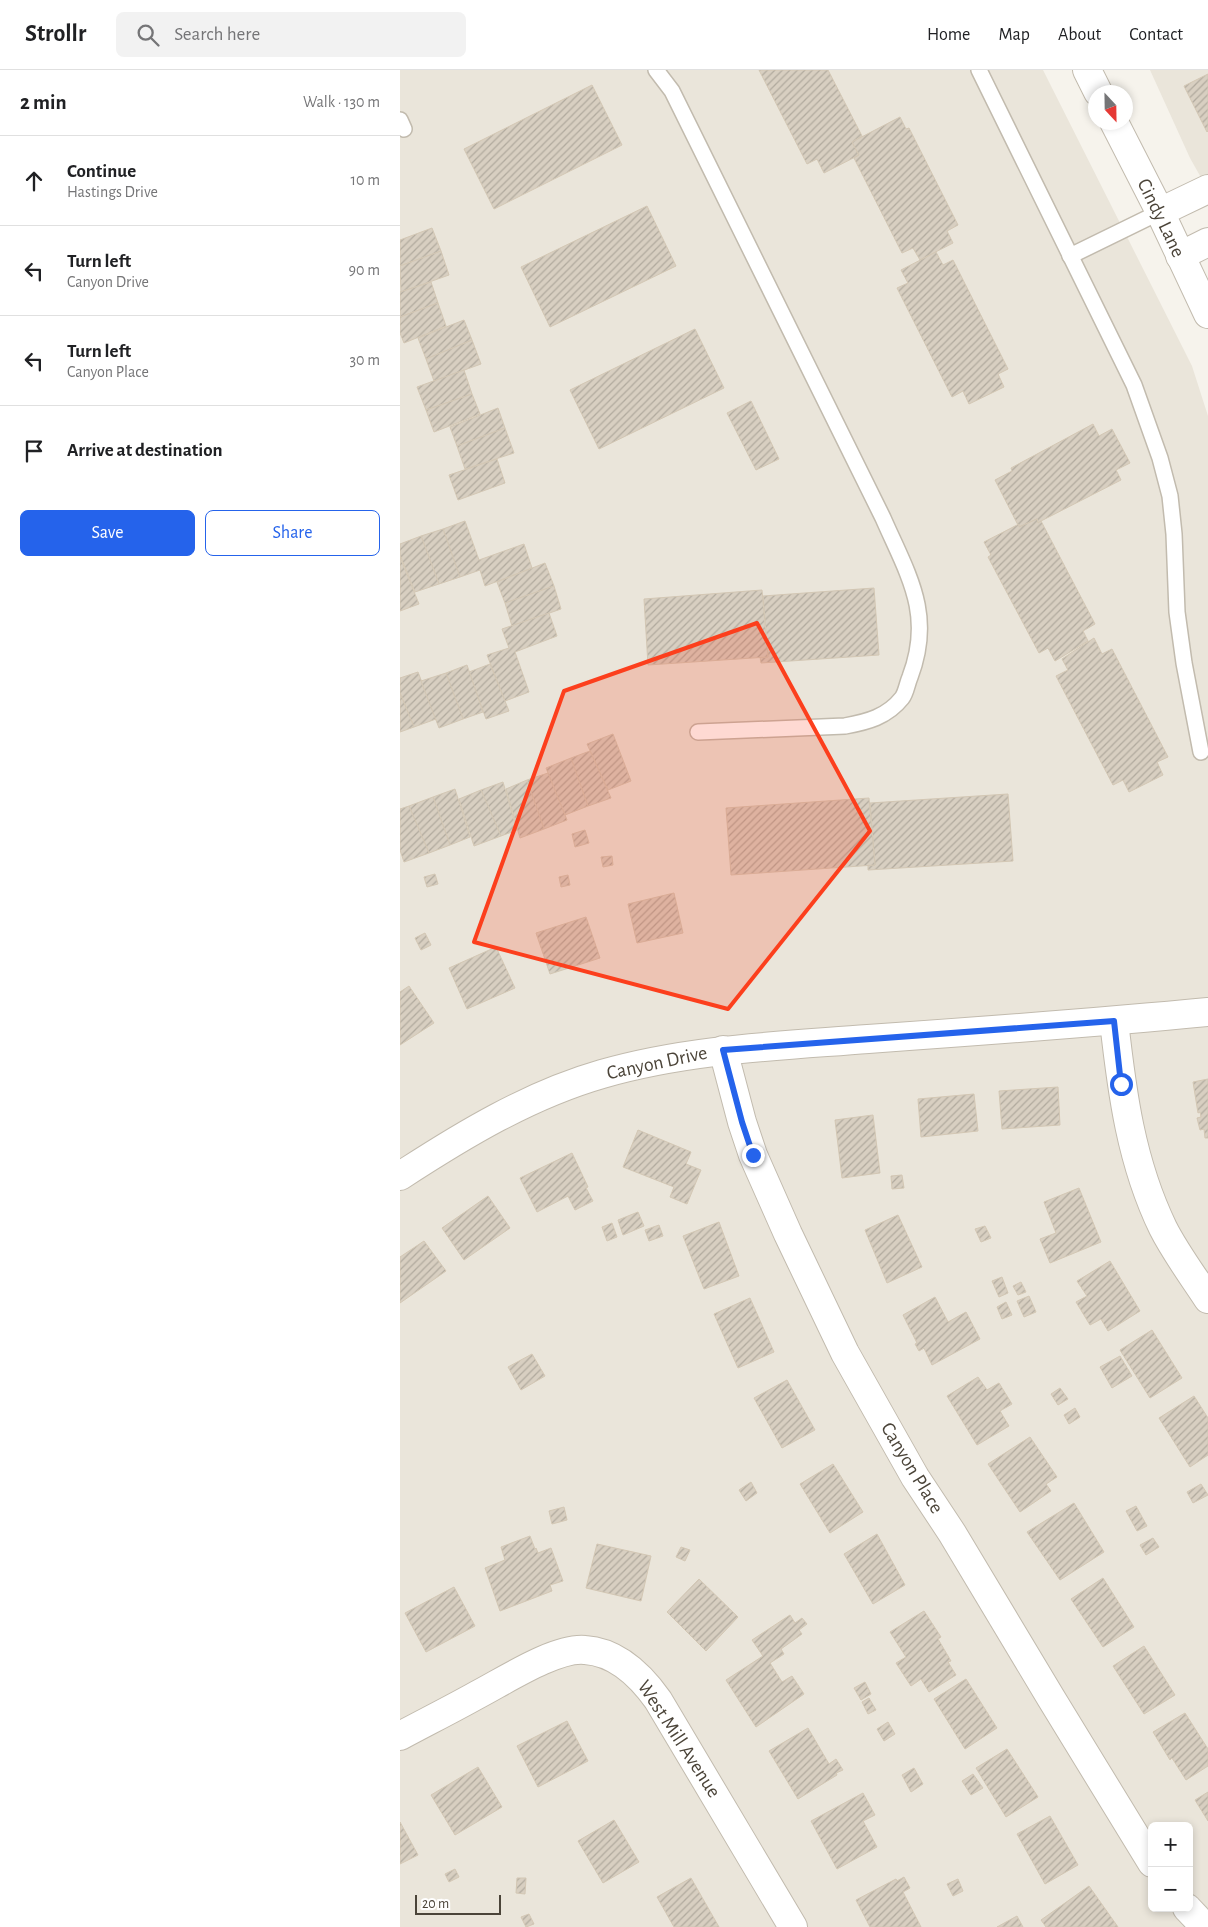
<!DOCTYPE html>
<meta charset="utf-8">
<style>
:root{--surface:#fff;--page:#f2f2f2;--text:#202124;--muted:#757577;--line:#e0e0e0;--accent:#2563eb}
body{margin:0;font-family:"Alegreya Sans",sans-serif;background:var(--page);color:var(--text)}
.controls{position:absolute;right:15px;bottom:15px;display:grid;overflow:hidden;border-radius:8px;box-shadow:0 2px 8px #0003}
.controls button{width:45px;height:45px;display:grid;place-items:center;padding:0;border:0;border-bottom:1px solid var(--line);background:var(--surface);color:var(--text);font:25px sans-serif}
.compass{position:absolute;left:688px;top:15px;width:45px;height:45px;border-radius:50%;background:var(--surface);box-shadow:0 2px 8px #0003;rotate:158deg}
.scale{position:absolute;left:15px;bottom:12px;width:86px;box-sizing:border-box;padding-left:5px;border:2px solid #4b4439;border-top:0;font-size:14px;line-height:18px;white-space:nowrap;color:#4b4439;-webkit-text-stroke:4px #fff;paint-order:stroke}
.stop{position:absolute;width:15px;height:15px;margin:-11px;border:4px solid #2563eb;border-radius:50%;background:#fff}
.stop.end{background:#2563eb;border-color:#fff;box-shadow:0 1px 5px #0008}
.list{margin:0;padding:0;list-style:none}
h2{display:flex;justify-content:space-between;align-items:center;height:65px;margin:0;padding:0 20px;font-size:21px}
h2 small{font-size:16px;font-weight:400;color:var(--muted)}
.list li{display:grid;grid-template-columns:32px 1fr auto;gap:15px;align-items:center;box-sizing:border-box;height:90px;padding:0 20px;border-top:1px solid var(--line)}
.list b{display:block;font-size:19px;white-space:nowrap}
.list p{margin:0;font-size:16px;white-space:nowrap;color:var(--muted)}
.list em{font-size:16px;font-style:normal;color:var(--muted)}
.actions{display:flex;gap:10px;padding:15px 20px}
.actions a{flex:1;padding:11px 0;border:1px solid var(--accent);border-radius:8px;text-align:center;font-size:18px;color:var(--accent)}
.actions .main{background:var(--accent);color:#fff}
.icon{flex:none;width:28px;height:28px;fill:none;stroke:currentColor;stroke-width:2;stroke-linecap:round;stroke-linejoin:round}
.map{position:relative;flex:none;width:808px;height:1857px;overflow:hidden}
header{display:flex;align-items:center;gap:30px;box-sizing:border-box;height:70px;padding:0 25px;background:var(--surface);border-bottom:1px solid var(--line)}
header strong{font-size:24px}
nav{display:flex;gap:28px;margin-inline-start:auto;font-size:18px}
.search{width:350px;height:45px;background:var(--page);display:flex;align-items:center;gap:12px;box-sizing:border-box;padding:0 18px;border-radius:8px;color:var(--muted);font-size:19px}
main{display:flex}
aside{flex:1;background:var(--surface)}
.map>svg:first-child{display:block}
.residential{fill:#eae5da;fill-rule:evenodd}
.building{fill:url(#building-hatch);stroke:#d3c7b4}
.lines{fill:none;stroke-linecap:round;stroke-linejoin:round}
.lane-casing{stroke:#c2bbae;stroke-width:18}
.street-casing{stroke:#c2bbae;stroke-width:30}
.lane{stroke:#fff;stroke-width:15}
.street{stroke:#fff;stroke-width:28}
.route{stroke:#2563eb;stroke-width:6}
.marked{fill:#fc3f1d;fill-opacity:0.2;stroke:#fc3f1d;stroke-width:4;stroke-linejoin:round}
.labels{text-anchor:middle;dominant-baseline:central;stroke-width:4;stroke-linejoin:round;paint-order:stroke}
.street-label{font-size:20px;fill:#4b4439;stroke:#fff}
</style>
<header>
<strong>Strollr</strong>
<div class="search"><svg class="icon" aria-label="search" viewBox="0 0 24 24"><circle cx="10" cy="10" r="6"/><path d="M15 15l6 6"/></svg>Search here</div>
<nav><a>Home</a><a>Map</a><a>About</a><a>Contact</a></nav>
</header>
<main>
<aside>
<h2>2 min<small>Walk · 130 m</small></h2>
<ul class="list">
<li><svg class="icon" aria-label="ahead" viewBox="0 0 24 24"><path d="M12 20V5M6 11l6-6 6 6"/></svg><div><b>Continue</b><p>Hastings Drive</p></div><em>10 m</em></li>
<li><svg class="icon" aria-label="left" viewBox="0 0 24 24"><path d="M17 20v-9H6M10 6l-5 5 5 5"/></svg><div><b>Turn left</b><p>Canyon Drive</p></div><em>90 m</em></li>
<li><svg class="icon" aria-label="left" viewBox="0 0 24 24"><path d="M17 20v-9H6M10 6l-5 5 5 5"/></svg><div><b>Turn left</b><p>Canyon Place</p></div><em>30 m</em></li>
<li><svg class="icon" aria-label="arrive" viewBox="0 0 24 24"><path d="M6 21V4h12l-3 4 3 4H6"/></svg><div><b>Arrive at destination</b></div></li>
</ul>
<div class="actions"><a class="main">Save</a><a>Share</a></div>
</aside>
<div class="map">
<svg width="808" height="1857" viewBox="0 0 808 1857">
<defs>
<pattern id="building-hatch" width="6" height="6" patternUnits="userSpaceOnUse" patternTransform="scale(1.25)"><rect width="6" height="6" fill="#d8cfc1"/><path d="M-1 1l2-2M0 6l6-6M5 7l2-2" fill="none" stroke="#b1aa9e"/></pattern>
</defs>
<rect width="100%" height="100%" fill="#f6f3ec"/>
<g class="residential">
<path d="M0,0H643L792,296L808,346V1857H0ZM752,1756H789V1838H752Z"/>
<path d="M750,0H808V120L790,88Z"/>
</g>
<g class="building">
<path d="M359,0H428L462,66L452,72L459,85L424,103L417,89L407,94Z"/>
<path d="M808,4V61L807,62L784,16Z"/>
<path d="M192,15L222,75L94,139L64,79Z"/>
<path d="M500,47L506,59L509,58L558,155L547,161L553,173L520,190L513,178L502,183L454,88L459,85L452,72Z"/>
<path d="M247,136L276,196L150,257L121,197Z"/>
<path d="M32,158L41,181L0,196V170Z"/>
<path d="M41,181L49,205L1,222L0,196Z"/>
<path d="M536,182L543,195L553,190L608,299L598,304L604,317L569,334L563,321L552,327L497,218L508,213L501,200Z"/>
<path d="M31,212L38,233L0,247V222Z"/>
<path d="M38,233L46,256L4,273L0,263V247Z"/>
<path d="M64,250L72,270L26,289L18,268Z"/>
<path d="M295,259L324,318L199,379L170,320Z"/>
<path d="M72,270L81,294L34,311L26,289Z"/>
<path d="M64,300L72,324L26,340L17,317Z"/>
<path d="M72,324L80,344L34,362L26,340Z"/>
<path d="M351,331L379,389L356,400L327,343Z"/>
<path d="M98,338L105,358L57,376L50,357Z"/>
<path d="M693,354L699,366L712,359L730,393L716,400L721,410L641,451L638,453L637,449L619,457L595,410L612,401L611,398Z"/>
<path d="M105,358L114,383L65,399L57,376Z"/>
<path d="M97,389L105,413L58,430L49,405Z"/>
<path d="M637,449L638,453L641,451L695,554L683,561L688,571L655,591L648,578L639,583L588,487L591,485L584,472L619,454V457Z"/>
<path d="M65,451L79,490L124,474L132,498L85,516L80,500L60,507L43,459Z"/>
<path d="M43,459L60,507L39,514L21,466Z"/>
<path d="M21,466L39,514L15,522L0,485V474Z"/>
<path d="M0,487L19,534L0,541Z"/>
<path d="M145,493L154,516L105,533L97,512Z"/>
<path d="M154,516L161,539L112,556L105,533Z"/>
<path d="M474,518L479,585L361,593L360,587H368L363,526Z"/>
<path d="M362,520L368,587L248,595L244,529Z"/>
<path d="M149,543L157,566L115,582L129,622L105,631L87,585L109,578L102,559Z"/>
<path d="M694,568L702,584L712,579L768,687L757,692L763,705L729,722L723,710L713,715L656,606L668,600L662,589Z"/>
<path d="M90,594L109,641L86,649L69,602Z"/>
<path d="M67,595L83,642L63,649L46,603Z"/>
<path d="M18,602L36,649L14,657L0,623V608Z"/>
<path d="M46,603L63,649L39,658L21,611Z"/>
<path d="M0,623L14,657L0,662Z"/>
<path d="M213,664L231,711L208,720L187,674Z"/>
<path d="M190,681L211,728L188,736L171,688Z"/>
<path d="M171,688L188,736L165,745L146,698Z"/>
<path d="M148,703L167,750L144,759L127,710Z"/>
<path d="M127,710L144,759L120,768L106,719Z"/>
<path d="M103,712L117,760L101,766L81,720Z"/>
<path d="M55,719L70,767L50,775L33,727Z"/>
<path d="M81,720L101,766L74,776L59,729Z"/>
<path d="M608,724L613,791L468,800V795H475L470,733Z"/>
<path d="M33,727L50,775L29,783L9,736Z"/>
<path d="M469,728L475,795L331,805L326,738Z"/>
<path d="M9,736L29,783L4,792L0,780V739Z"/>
<path d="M185,760L189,773L175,777L172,764Z"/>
<path d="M212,786L213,795L203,797L201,787Z"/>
<path d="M35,804L38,814L27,817L24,807Z"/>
<path d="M168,805L170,815L161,817L159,807Z"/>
<path d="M274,823L283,863L237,873L228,834Z"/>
<path d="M186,847L200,888L150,904L136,863Z"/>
<path d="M25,863L31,875L21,880L15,868Z"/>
<path d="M96,877L115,918L67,939L49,898Z"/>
<path d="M9,916L34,953L0,975V922Z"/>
<path d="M808,1009V1068H805L804,1059L800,1060L797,1048L801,1047L800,1042L798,1043L793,1012Z"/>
<path d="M658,1017L660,1055L602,1059L599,1021Z"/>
<path d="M574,1024L578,1061L521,1067L518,1029Z"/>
<path d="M473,1045L480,1103L442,1108L435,1050Z"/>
<path d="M238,1060L291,1082L286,1094L301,1100L287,1134L270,1127L274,1117L223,1097Z"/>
<path d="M172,1083L188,1117L186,1118L193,1131L175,1140L168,1126L137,1142L120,1108Z"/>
<path d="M502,1105L504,1118L492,1119L491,1106Z"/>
<path d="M679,1118L701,1172L650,1193L640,1169L656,1163L644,1132Z"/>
<path d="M88,1126L110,1158L64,1190L42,1158Z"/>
<path d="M238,1142L244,1156L223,1165L218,1150Z"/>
<path d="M498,1145L522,1197L487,1213L465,1160Z"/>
<path d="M319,1152L339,1206L304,1219L283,1166Z"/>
<path d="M212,1153L217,1167L207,1171L202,1157Z"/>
<path d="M259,1155L263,1166L249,1171L245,1160Z"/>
<path d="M585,1156L591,1168L581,1172L575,1159Z"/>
<path d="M24,1171L46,1201L0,1233V1187Z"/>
<path d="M710,1191L740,1241L708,1261L701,1249L690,1255L676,1232L687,1226L677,1211Z"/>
<path d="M602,1207L608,1223L599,1227L592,1211Z"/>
<path d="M621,1212L626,1222L618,1225L613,1216Z"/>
<path d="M629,1226L636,1242L624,1247L617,1231Z"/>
<path d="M535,1227L548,1252L566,1242L580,1269L532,1295L524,1278L519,1281L515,1274L517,1273L503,1245Z"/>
<path d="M350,1228L374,1282L338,1298L314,1244Z"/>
<path d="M606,1232L612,1245L602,1249L597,1237Z"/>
<path d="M752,1260L782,1308L750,1328L720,1280Z"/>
<path d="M132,1284L145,1306L121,1320L108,1297Z"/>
<path d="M720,1286L732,1306L712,1318L700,1297Z"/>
<path d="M578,1307L587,1320L599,1313L612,1334L600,1341L609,1356L577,1375L547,1326Z"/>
<path d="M387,1310L415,1360L382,1378L354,1328Z"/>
<path d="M660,1318L668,1329L658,1335L651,1324Z"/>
<path d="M794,1326L808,1348V1385L790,1397L759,1348Z"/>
<path d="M675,1338L680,1347L669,1354L664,1345Z"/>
<path d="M630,1367L657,1407L646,1414L651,1421L620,1442L588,1394Z"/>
<path d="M433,1394L463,1442L430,1463L400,1414Z"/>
<path d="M351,1412L357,1423L346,1431L339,1420Z"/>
<path d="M801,1414L808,1425L793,1433L787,1422Z"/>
<path d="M674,1433L704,1482L660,1510L627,1462Z"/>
<path d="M736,1436L747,1456L737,1461L726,1441Z"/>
<path d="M164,1437L167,1450L152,1454L149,1441Z"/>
<path d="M477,1464L505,1515L473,1534L444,1484Z"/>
<path d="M130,1466L135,1479L136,1478L138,1483L151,1478L163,1511L150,1515L152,1521L100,1541L85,1498L105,1490L101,1477Z"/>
<path d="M753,1468L759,1477L746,1485L740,1475Z"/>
<path d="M197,1474L251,1486L241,1531L186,1518Z"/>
<path d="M281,1477L290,1480L285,1491L276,1487Z"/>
<path d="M703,1508L734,1557L703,1577L671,1529Z"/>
<path d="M299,1509L338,1547L306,1581L267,1542Z"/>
<path d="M54,1517L75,1556L26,1582L5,1543Z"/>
<path d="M524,1541L541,1567L538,1569L551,1591L548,1592L556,1605L529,1622L521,1609L511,1616L496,1593L506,1587L490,1562Z"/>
<path d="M390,1545L395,1553L402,1548L407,1554L399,1560L402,1564L381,1579L384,1584L370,1593L382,1612L392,1606L404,1624L356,1657L326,1610L363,1586L352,1570Z"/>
<path d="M744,1576L775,1625L744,1644L713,1596Z"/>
<path d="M566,1609L597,1658L565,1679L534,1629Z"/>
<path d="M465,1612L471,1624L461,1630L454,1618Z"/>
<path d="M469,1628L476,1640L468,1644L462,1632Z"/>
<path d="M785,1643L808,1679V1696L786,1710L772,1688L770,1690L753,1662Z"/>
<path d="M167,1651L188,1691L138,1717L117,1676Z"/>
<path d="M488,1652L495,1664L484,1671L477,1659Z"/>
<path d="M408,1658L429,1694L436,1689L443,1700L436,1703L437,1705L398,1729L369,1681Z"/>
<path d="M607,1679L638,1727L606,1747L576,1698Z"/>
<path d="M78,1697L102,1737L55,1765L31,1725Z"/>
<path d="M514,1698L523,1714L511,1722L502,1705Z"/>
<path d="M573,1704L583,1718L571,1725L562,1711Z"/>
<path d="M808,1722V1751L795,1730Z"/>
<path d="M463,1723L475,1745L463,1751L477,1777L437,1799L411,1751Z"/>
<path d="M650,1746L678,1795L645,1814L617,1764Z"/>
<path d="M214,1750L239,1792L203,1813L178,1771Z"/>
<path d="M0,1752L18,1785L0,1794Z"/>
<path d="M55,1799L59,1807L49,1812L45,1804Z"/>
<path d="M504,1807L510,1818L503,1822L521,1857H470L456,1830L496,1809L497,1811Z"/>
<path d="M117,1808H126L125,1824L116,1823Z"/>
<path d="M291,1808L319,1857H274L257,1827Z"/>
<path d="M558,1809L563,1821L553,1826L547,1814Z"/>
<path d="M689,1816L718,1857H646L641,1850Z"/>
<path d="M129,1844L134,1854L126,1857L121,1847Z"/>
<path d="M617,1846L623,1857H597Z"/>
</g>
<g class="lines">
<g class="lane-casing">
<g id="lane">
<path d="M256,0L272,21L483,448C508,505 534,544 510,607C507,614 506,623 502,628C487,647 467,652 445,656L298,662"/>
<path d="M579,0L734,315L760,388L770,426L774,464L777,542L784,593L801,682"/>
<path d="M0,50L4,59"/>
<path d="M670,186L760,142"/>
</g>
</g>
<g class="street-casing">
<g id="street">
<path d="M687,0L698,22"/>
<path d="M714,52L760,142L808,244"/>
<path d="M760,142L808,119"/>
<path d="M780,186L808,172"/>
<path d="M714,951C722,1023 731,1092 763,1158C775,1182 793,1206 808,1229"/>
<path d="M323,980L342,1052L353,1085L388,1164L445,1283L515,1407L552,1463L651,1628L752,1793"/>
<path d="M0,1106C63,1065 129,1025 202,1004C289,979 379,976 468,969C582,961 695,953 808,942"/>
<path d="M0,1666C26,1652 52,1639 77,1625C104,1611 156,1577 185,1580C217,1582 241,1606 258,1630L393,1857"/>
<path d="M787,1838L805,1857"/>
</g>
</g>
<use href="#lane" class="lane"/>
<use href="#street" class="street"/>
</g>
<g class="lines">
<path class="route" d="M353,1085L342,1052L323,980L714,951L721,1014"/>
</g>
<path class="marked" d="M357,553L470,761L328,939L74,872L164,621Z"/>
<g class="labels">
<g class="street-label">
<text transform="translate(761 148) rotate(64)">Cindy Lane</text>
<text transform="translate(257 993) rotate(-12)">Canyon Drive</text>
<text transform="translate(512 1398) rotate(59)">Canyon Place</text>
<text transform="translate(279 1669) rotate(57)">West Mill Avenue</text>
</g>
</g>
</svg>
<div class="controls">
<button>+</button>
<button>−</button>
</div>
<svg class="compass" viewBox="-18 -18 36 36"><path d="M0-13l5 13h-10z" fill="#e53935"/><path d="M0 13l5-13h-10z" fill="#757577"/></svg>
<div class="scale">20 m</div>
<div class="stop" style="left:721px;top:1014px"></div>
<div class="stop end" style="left:353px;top:1085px"></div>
</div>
</main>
